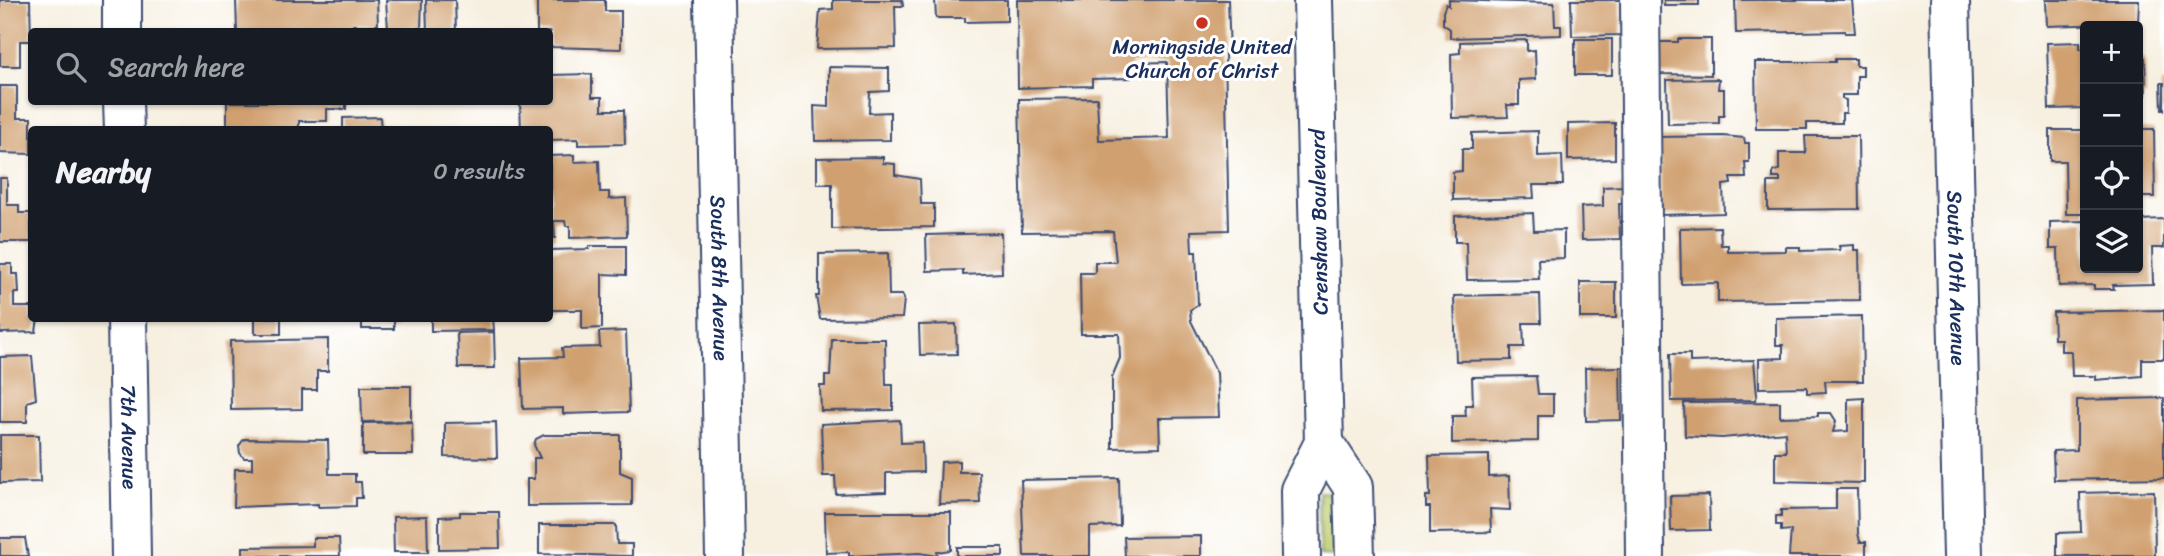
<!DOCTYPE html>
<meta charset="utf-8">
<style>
:root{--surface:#171b24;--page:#20242c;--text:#f1f3f6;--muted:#9ea1a6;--line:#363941}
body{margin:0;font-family:Sriracha,sans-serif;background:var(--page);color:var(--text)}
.controls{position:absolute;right:21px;top:21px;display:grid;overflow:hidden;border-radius:7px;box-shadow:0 2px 5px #0004}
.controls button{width:63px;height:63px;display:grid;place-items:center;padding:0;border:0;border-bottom:2px solid var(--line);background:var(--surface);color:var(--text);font:35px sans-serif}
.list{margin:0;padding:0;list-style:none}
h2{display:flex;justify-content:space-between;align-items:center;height:91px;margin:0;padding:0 28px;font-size:30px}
h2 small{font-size:23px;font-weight:400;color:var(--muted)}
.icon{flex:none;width:38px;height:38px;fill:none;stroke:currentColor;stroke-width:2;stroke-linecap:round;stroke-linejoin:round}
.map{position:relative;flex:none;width:2164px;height:556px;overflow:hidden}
.search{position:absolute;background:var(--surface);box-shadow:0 2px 5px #0004;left:28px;top:28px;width:525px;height:77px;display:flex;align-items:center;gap:18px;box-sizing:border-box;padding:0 24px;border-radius:7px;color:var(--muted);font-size:26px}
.panel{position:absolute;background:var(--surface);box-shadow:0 2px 5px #0004;left:28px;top:126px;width:525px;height:196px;border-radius:7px}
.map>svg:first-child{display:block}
.green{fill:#bdce71;stroke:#6c7e68;stroke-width:2}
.building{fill:#d0a06f}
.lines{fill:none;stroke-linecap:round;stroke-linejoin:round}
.minor-casing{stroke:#3c4c72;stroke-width:42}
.major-casing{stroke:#3c4c72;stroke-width:42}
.minor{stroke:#fff;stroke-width:38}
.major{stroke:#fff;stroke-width:38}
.poi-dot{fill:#c8321e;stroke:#fff;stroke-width:2.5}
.labels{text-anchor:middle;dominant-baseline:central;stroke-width:6;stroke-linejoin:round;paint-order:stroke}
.poi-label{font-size:21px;fill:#1b2f5e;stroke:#fff}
.street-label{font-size:21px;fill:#1b2f5e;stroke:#fff}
</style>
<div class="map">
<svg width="2164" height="556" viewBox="0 0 2164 556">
<rect width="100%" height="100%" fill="#fff"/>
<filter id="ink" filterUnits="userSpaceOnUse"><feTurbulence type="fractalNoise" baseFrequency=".0143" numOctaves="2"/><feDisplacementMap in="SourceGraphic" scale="14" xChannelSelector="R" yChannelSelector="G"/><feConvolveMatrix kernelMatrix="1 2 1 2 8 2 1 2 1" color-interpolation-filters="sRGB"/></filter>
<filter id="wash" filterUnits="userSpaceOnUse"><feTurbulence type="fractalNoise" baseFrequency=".00686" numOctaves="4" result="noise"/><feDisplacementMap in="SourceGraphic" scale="28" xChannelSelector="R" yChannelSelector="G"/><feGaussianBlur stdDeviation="1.57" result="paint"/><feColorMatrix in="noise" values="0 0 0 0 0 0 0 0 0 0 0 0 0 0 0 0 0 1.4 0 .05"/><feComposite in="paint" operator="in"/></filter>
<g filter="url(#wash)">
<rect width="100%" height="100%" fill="#f7f0e1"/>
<path class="green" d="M1319,492L1334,493L1335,556H1320Z"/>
<g id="blocks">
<g class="building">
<path d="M0,0H30L31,41H20V66H0Z"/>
<path d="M236,0H377L378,25H353V30L343,32H237Z"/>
<path d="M386,0H422L421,28L388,29Z"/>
<path d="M426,0H455L456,32H427Z"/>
<path d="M537,0H605V11H621V49L550,47V32H537Z"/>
<path d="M833,0H902L903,6H895L896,48L817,49L820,10L833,9Z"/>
<path d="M935,0H1007V21L965,22V18H936Z"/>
<path d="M1017,0H1228L1230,54H1225L1229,230L1191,231L1192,252H1196L1198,305L1190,310L1191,321L1217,373L1219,417L1159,418L1160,447L1112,448V377L1120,358L1119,334H1081L1080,273H1095V262H1116L1113,231L1022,232L1019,99L1097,98L1099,140L1169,138L1167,62L1131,63V78L1092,79V86L1018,88Z"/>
<path d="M1449,0L1554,3L1555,26H1561V35L1450,38V29L1443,24V12L1446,4L1449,6Z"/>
<path d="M1571,0H1620L1621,35L1572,36Z"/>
<rect x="1664" y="0" width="35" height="5"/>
<path d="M1735,0H1852L1855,33H1845V31L1736,33Z"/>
<path d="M2046,0H2139L2138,23L2047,26Z"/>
<rect x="1575" y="39" width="37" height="36"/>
<path d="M1678,39H1711V75L1659,74V42H1678Z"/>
<path d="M1527,40V51L1535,50L1536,79L1519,80V105H1507L1508,117L1452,118L1451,54L1460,53V42Z"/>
<path d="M2080,42V49H2085V108L2049,109L2047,43Z"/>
<path d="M2138,58H2145L2146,95H2138Z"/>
<path d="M1835,59H1856V66H1863V76H1857V95H1842V99L1846,100V113H1842V123H1807V129H1756L1755,62H1835Z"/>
<path d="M829,67L889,68V91L870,92L869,113L890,112V140L815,141L814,106L829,107Z"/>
<path d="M592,74V97H602V110H624L625,144L578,145V139L550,140V130H521L520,102H550V75Z"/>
<path d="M1719,79L1718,89H1724V116H1719V123L1668,124L1667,80Z"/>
<path d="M2161,83H2164V110H2162Z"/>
<path d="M0,86H17V118H31V154L0,153Z"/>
<path d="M227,102H346V109H327V121H299V130H232L227,128Z"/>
<path d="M380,117L381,130H343V118Z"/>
<path d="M1615,123V159L1568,160V124Z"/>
<path d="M2138,129H2154L2155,197H2138Z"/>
<path d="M2050,130H2085V214H2066L2065,161H2050Z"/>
<path d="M1538,131V156L1562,155L1563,185H1533L1534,198L1453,200V172L1462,171V149H1472V133Z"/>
<path d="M1723,136L1744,138L1745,143H1749V162H1745L1746,178H1730L1731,184L1723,185L1724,213L1661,215L1660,137Z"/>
<path d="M1805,136H1858L1859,209L1768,210V182H1780V178H1773V171L1779,170V153H1806Z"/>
<path d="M574,155V162L599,161L600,192H609V199L626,198L627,236L570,238V226H566L565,221H554L555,238H550V156Z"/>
<path d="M883,157V163L895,164V175L920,179L921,204H934V227L832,229V184H817V158Z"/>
<path d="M0,178H7V205H19V213H31V242H0Z"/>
<path d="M1624,186V204H1619L1620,239L1582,240L1581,207L1603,206V187Z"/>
<path d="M1533,213L1534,231L1564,230V258L1538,259L1539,279L1467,280L1466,242H1455V216Z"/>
<path d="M2164,219V248H2152L2153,284L2113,285L2114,289H2094V285L2059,286L2058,249H2050V222L2085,221V268H2138V220Z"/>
<path d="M1720,227L1721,245H1728V252L1786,251V247H1800V251L1840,250L1839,246L1854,245V250H1859L1860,300L1718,302V283L1681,284L1680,228Z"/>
<path d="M1001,233L1002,273L963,275V270L927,271L926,235Z"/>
<path d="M589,246H626V275L602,274V328L582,329V310H550V250L589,249Z"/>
<path d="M888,253L889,295H902L904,299L902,318L820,319L816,296H819V254Z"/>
<path d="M0,264H12V274H18L19,293H14V307H32V318H38L36,332L0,333Z"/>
<rect x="1580" y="282" width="36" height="36"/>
<path d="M1540,294L1541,323H1523L1524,347H1511V360L1456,361L1454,296Z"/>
<path d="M2164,310V359H2142V376L2096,380V376H2072L2071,351H2061V339H2054L2053,312Z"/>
<path d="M1862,316L1863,381H1825L1826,392L1807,393V387L1759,388V359L1783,358V345H1776V318Z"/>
<rect x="255" y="318" width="26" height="16"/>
<rect x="362" y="318" width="32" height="11"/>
<path d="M431,318H493L494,330L431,331Z"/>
<path d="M956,324L957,354L920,355L919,325Z"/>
<path d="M626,331L629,412L563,414V408L523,409L521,358L563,357L562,348L600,347L599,332Z"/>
<path d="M494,332L495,368H458L457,333Z"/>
<path d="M328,339V371H317V390H302V409L231,410L230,341Z"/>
<path d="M832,339H885L886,385H893V410L821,411L820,386H825V376H830Z"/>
<path d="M1670,354H1690V362L1754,360L1757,396L1755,400L1671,401Z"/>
<path d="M32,356L36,399L27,402V422H0V357Z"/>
<path d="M1620,367L1621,420L1586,421L1585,368Z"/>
<path d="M1536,376L1538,394H1553V416H1538V441L1452,443V416H1466L1465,405H1473L1472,377Z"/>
<path d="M361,386H411V421L362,422Z"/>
<path d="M1864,398V483L1775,481V452H1786L1785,432L1722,438L1685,436L1684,403L1780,402V417L1818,416V413H1831L1836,421L1833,432L1848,431V399Z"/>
<path d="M2164,398V478L2054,480L2053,451L2077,450V400Z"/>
<path d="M900,420L901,443L922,442L923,472L886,473V492L836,494L835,476H823L821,424Z"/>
<path d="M412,422L413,455H363V423Z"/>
<path d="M496,422L497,458L445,457V423Z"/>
<path d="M0,435H39L40,482L0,483Z"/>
<path d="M544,435H620V472L632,477V505L527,506V479H534V458H540L534,445L536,439Z"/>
<path d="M244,439L328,440L329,474H355V482H361L362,498H356V506L318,507V504L234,507L235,469H252V458H244L240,453L239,446Z"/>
<path d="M1489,455V477L1509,476L1510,510L1490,509L1491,532L1430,533V507H1426V496H1430L1429,456Z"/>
<path d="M959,461V472H979L980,503L939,504L941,462Z"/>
<path d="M1119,478L1120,526L1090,527V556H1024L1021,480Z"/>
<path d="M1836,489H1857L1858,533L1860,542H1866V556H1789L1791,530L1781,531V525H1776V516H1781V510L1836,509Z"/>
<path d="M2154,491L2155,556H2057V533L2081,532L2080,493Z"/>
<path d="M1709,495L1710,530L1671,531L1670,496Z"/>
<path d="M460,512H499L500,548L439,549V517L460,516Z"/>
<path d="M825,512H951V550L937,552L938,556L920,553L849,556V552L826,553Z"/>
<path d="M427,516L428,552H394L393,517Z"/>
<path d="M539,525H616L617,544H632V556L539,554Z"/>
<path d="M1201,536V556H1125L1124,537Z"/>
<path d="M0,538H25L28,556H0Z"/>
<path d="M313,538H339L340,556H243V547L313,546Z"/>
<rect x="957" y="547" width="46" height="9"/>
</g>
</g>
</g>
<g filter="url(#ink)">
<use href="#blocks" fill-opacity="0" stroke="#3c4c72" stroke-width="2"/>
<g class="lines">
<g class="minor-casing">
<g id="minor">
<path d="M122,0V32"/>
<path id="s1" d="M714,0L725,556"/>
<path d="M1640,0L1645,556"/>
<path id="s2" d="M1950,0L1963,556"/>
<path d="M123,102L124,130"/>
<path id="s3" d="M127,318L131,556"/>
</g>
</g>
<g class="major-casing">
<g id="major">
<path d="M1324,443L1353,487L1355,556"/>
<path d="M1301,556L1300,490L1324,443L1313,0"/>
</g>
</g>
<use href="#minor" class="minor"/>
<use href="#major" class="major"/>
</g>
</g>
<circle class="poi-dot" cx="1202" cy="23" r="7"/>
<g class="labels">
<g class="poi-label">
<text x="1202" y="47">Morningside United<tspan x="1202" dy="24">Church of Christ</tspan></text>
</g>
<g class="street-label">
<text transform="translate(1319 222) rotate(-91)">Crenshaw Boulevard</text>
<text stroke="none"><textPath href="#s1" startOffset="278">South 8th Avenue</textPath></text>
<text stroke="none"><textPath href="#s2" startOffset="278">South 10th Avenue</textPath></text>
<text stroke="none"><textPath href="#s3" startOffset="119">7th Avenue</textPath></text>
</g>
</g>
</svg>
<div class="controls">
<button>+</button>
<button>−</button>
<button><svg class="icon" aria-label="locate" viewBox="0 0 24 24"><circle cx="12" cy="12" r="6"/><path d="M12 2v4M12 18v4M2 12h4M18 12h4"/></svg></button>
<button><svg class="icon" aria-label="layers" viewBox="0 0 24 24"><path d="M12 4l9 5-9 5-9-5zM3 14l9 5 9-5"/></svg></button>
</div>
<div class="search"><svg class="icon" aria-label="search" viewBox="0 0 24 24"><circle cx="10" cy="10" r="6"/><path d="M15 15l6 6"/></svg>Search here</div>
<section class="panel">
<h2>Nearby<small>0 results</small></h2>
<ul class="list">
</ul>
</section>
</div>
